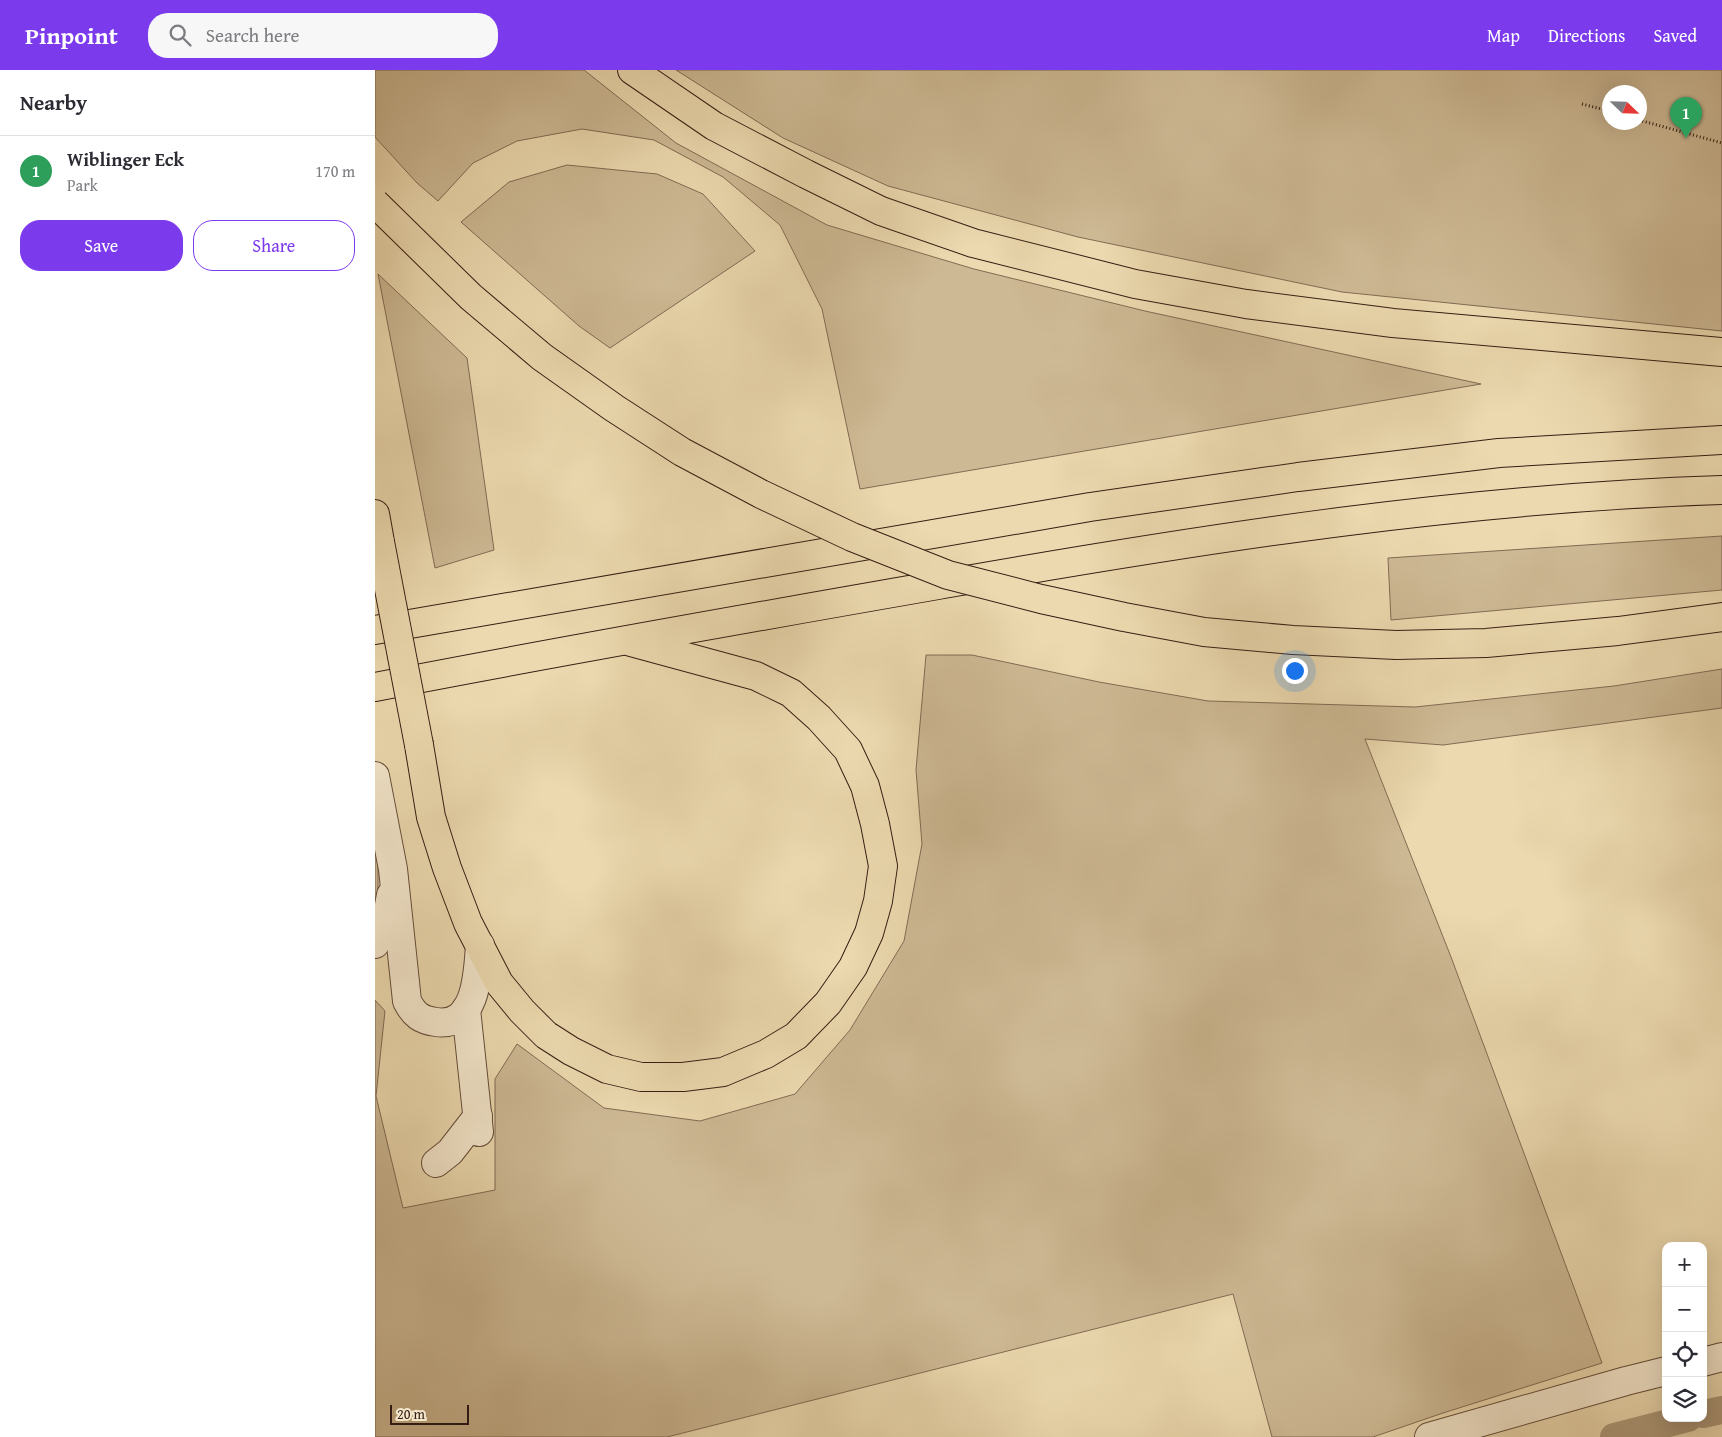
<!DOCTYPE html>
<meta charset="utf-8">
<style>
:root{--surface:#fff;--page:#f7f7f7;--text:#2b2b33;--muted:#7c7c81;--line:#e1e1e2;--accent:#7c3aed}
body{margin:0;font-family:"Gentium Book Plus",serif;background:var(--page);color:var(--text)}
.controls{position:absolute;right:15px;bottom:15px;display:grid;overflow:hidden;border-radius:10px;box-shadow:0 5px 20px #0002}
.controls button{width:45px;height:45px;display:grid;place-items:center;padding:0;border:0;border-bottom:1px solid var(--line);background:var(--surface);color:var(--text);font:25px sans-serif}
.compass{position:absolute;left:1227px;top:15px;width:45px;height:45px;border-radius:50%;background:var(--surface);box-shadow:0 5px 20px #0002;rotate:113deg}
.scale{position:absolute;left:15px;bottom:12px;width:79px;box-sizing:border-box;padding-left:5px;border:2px solid #361d13;border-top:0;font-size:14px;line-height:18px;white-space:nowrap;color:#361d13;-webkit-text-stroke:4px #f3e6cb;paint-order:stroke}
.you{position:absolute;left:919px;top:600px;width:18px;height:18px;margin:-12px;border:4px solid #fff;border-radius:50%;background:#1a73e8;box-shadow:0 0 0 8px #1a73e833}
.badge{display:grid;place-items:center;width:32px;height:32px;border-radius:50%;background:var(--accent);color:#fff;font-size:16px;font-weight:700}
.pin{position:absolute;translate:-50% -41px;filter:drop-shadow(0 1px 2px #0008)}
.pin::after{content:'';position:absolute;top:26px;width:18px;height:15px;background:inherit;clip-path:polygon(0 0,100% 0,50% 100%)}
.list{margin:0;padding:0;list-style:none}
h2{display:flex;justify-content:space-between;align-items:center;height:65px;margin:0;padding:0 20px;font-size:21px}
h2 small{font-size:16px;font-weight:400;color:var(--muted)}
.list li{display:grid;grid-template-columns:32px 1fr auto;gap:15px;align-items:center;box-sizing:border-box;height:70px;padding:0 20px;border-top:1px solid var(--line)}
.list b{display:block;font-size:19px;white-space:nowrap}
.list p{margin:0;font-size:16px;white-space:nowrap;color:var(--muted)}
.list em{font-size:16px;font-style:normal;color:var(--muted)}
.actions{display:flex;gap:10px;padding:15px 20px}
.actions a{flex:1;padding:11px 0;border:1px solid var(--accent);border-radius:20px;text-align:center;font-size:18px;color:var(--accent)}
.actions .main{background:var(--accent);color:#fff}
.icon{flex:none;width:28px;height:28px;fill:none;stroke:currentColor;stroke-width:2;stroke-linecap:round;stroke-linejoin:round}
.map{position:relative;flex:none;width:1347px;height:1367px;overflow:hidden}
header{display:flex;align-items:center;gap:30px;box-sizing:border-box;height:70px;padding:0 25px;background:var(--accent);color:#fff}
header strong{font-size:24px}
nav{display:flex;gap:28px;margin-inline-start:auto;font-size:18px}
.search{width:350px;height:45px;background:var(--page);display:flex;align-items:center;gap:12px;box-sizing:border-box;padding:0 18px;border-radius:20px;color:var(--muted);font-size:19px}
main{display:flex}
aside{flex:1;background:var(--surface)}
.map>svg:first-child{display:block}
.green{fill:#cdb994;stroke:#826b54;fill-rule:evenodd}
.lines{fill:none;stroke-linecap:round;stroke-linejoin:round}
.canal{stroke:#ae997a;stroke-width:28}
.minor-casing{stroke:#644c3a;stroke-width:30}
.highway-casing{stroke:#361d13;stroke-width:30}
.path{stroke:#361d13;stroke-width:3;stroke-dasharray:1 2.5;stroke-linecap:butt}
.minor{stroke:#f3e6cb;stroke-width:28}
.highway{stroke:#ecd9af;stroke-width:28}
.highway-bridge-casing{stroke:#361d13;stroke-width:30;stroke-linecap:butt}
.highway-bridge{stroke:#ecd9af;stroke-width:28}
</style>
<header>
<strong>Pinpoint</strong>
<div class="search"><svg class="icon" aria-label="search" viewBox="0 0 24 24"><circle cx="10" cy="10" r="6"/><path d="M15 15l6 6"/></svg>Search here</div>
<nav><a>Map</a><a>Directions</a><a>Saved</a></nav>
</header>
<main>
<aside>
<h2>Nearby<small></small></h2>
<ul class="list">
<li><span class="badge" style="background:#2e9e5b">1</span><div><b>Wiblinger Eck</b><p>Park</p></div><em>170 m</em></li>
</ul>
<div class="actions"><a class="main">Save</a><a>Share</a></div>
</aside>
<div class="map">
<svg width="1347" height="1367" viewBox="0 0 1347 1367">
<rect width="100%" height="100%" fill="#ecd9af"/>
<filter id="stains"><feTurbulence type="fractalNoise" baseFrequency=".004" numOctaves="4"/><feColorMatrix values="0 0 0 0 .2 0 0 0 0 .09 0 0 0 0 .02 0 0 0 .5 -.17"/></filter>
<radialGradient id="worn" r=".72"><stop offset=".6" stop-color="#630" stop-opacity="0"/><stop offset="1" stop-color="#630" stop-opacity=".3"/></radialGradient>
<g class="green">
<path d="M0,0H209L301,73L452,155L599,199L770,241L1106,314L485,419L447,239L405,155L348,107L279,70L207,59L142,71L98,93L63,131L42,113L0,67Z"/>
<path d="M301,0H1347V261L967,222L703,167L513,116L408,68ZM1234,22H1264V52H1234Z"/>
<path d="M192,95L282,104L328,124L380,181L235,278L204,256L86,152L134,112Z"/>
<path d="M3,204L92,288L119,480L60,498Z"/>
<path d="M1347,466V520L1016,550L1013,488Z"/>
<path d="M551,585H597L724,612L833,631L1040,637L1239,616L1347,599V638L1068,675L990,669L1076,887L1227,1293L1068,1343L998,1367H897L858,1224L292,1367H0V930L10,941L1,1026L28,1138L120,1120V1009L142,974L229,1038L325,1051L420,1024L475,960L529,871L547,774L541,700Z"/>
<path d="M0,770L3,776V847L0,853Z"/>
</g>
<g class="lines">
<g class="canal">
<path d="M1328,1344L1347,1340"/>
<path d="M1239,1367L1313,1348"/>
</g>
<g class="minor-casing">
<g id="minor">
<path d="M0,706L18,799L32,931C39,945 46,950 61,952C102,958 103,902 105,875"/>
<path d="M0,874L13,841L16,825"/>
<path d="M91,939L104,1062"/>
<path d="M61,1093L75,1082L103,1046"/>
<path d="M1328,1292L1347,1287"/>
<path d="M1054,1367L1251,1311L1291,1301"/>
</g>
</g>
<g class="highway-casing">
<g id="highway">
<path d="M257,0L339,56L431,104L506,141L598,173L760,214L871,234L1018,253L1347,282"/>
<path d="M0,444L5,472"/>
<path d="M0,560L715,437L923,407L1124,383L1347,370"/>
<path d="M1021,575L1111,573L1243,561L1347,547"/>
<path d="M0,617C195,579 391,545 586,511C838,467 1091,428 1347,420"/>
<path d="M44,675L56,747L72,798L93,853L124,913L147,941L171,965L196,981L232,999L266,1007H308L348,1002L391,984L421,966L453,933L478,897L494,863L503,831L508,796L500,754L490,716L473,680L444,648L416,623L381,606L256,572"/>
</g>
</g>
<g class="path">
<path d="M1207,34L1234,41"/>
<path d="M1264,50L1347,73"/>
</g>
<use href="#minor" class="minor"/>
<use href="#highway" class="highway"/>
<g class="highway-bridge-casing">
<g id="highway-bridge">
<path d="M0,133L96,227L167,287L239,338L307,382L386,424L477,467L573,505L666,529L749,547L829,562L918,570L1021,575"/>
<path d="M5,472L44,675"/>
</g>
</g>
<use href="#highway-bridge" class="highway-bridge"/>
</g>
<rect width="100%" height="100%" filter="url(#stains)"/>
<rect width="100%" height="100%" fill="url(#worn)"/>
</svg>
<div class="controls">
<button>+</button>
<button>−</button>
<button><svg class="icon" aria-label="locate" viewBox="0 0 24 24"><circle cx="12" cy="12" r="6"/><path d="M12 2v4M12 18v4M2 12h4M18 12h4"/></svg></button>
<button><svg class="icon" aria-label="layers" viewBox="0 0 24 24"><path d="M12 4l9 5-9 5-9-5zM3 14l9 5 9-5"/></svg></button>
</div>
<svg class="compass" viewBox="-18 -18 36 36"><path d="M0-13l5 13h-10z" fill="#e53935"/><path d="M0 13l5-13h-10z" fill="#7c7c81"/></svg>
<div class="scale">20 m</div>
<div class="you"></div>
<div class="pin badge" style="left:1311px;top:68px;background:#2e9e5b">1</div>
</div>
</main>
